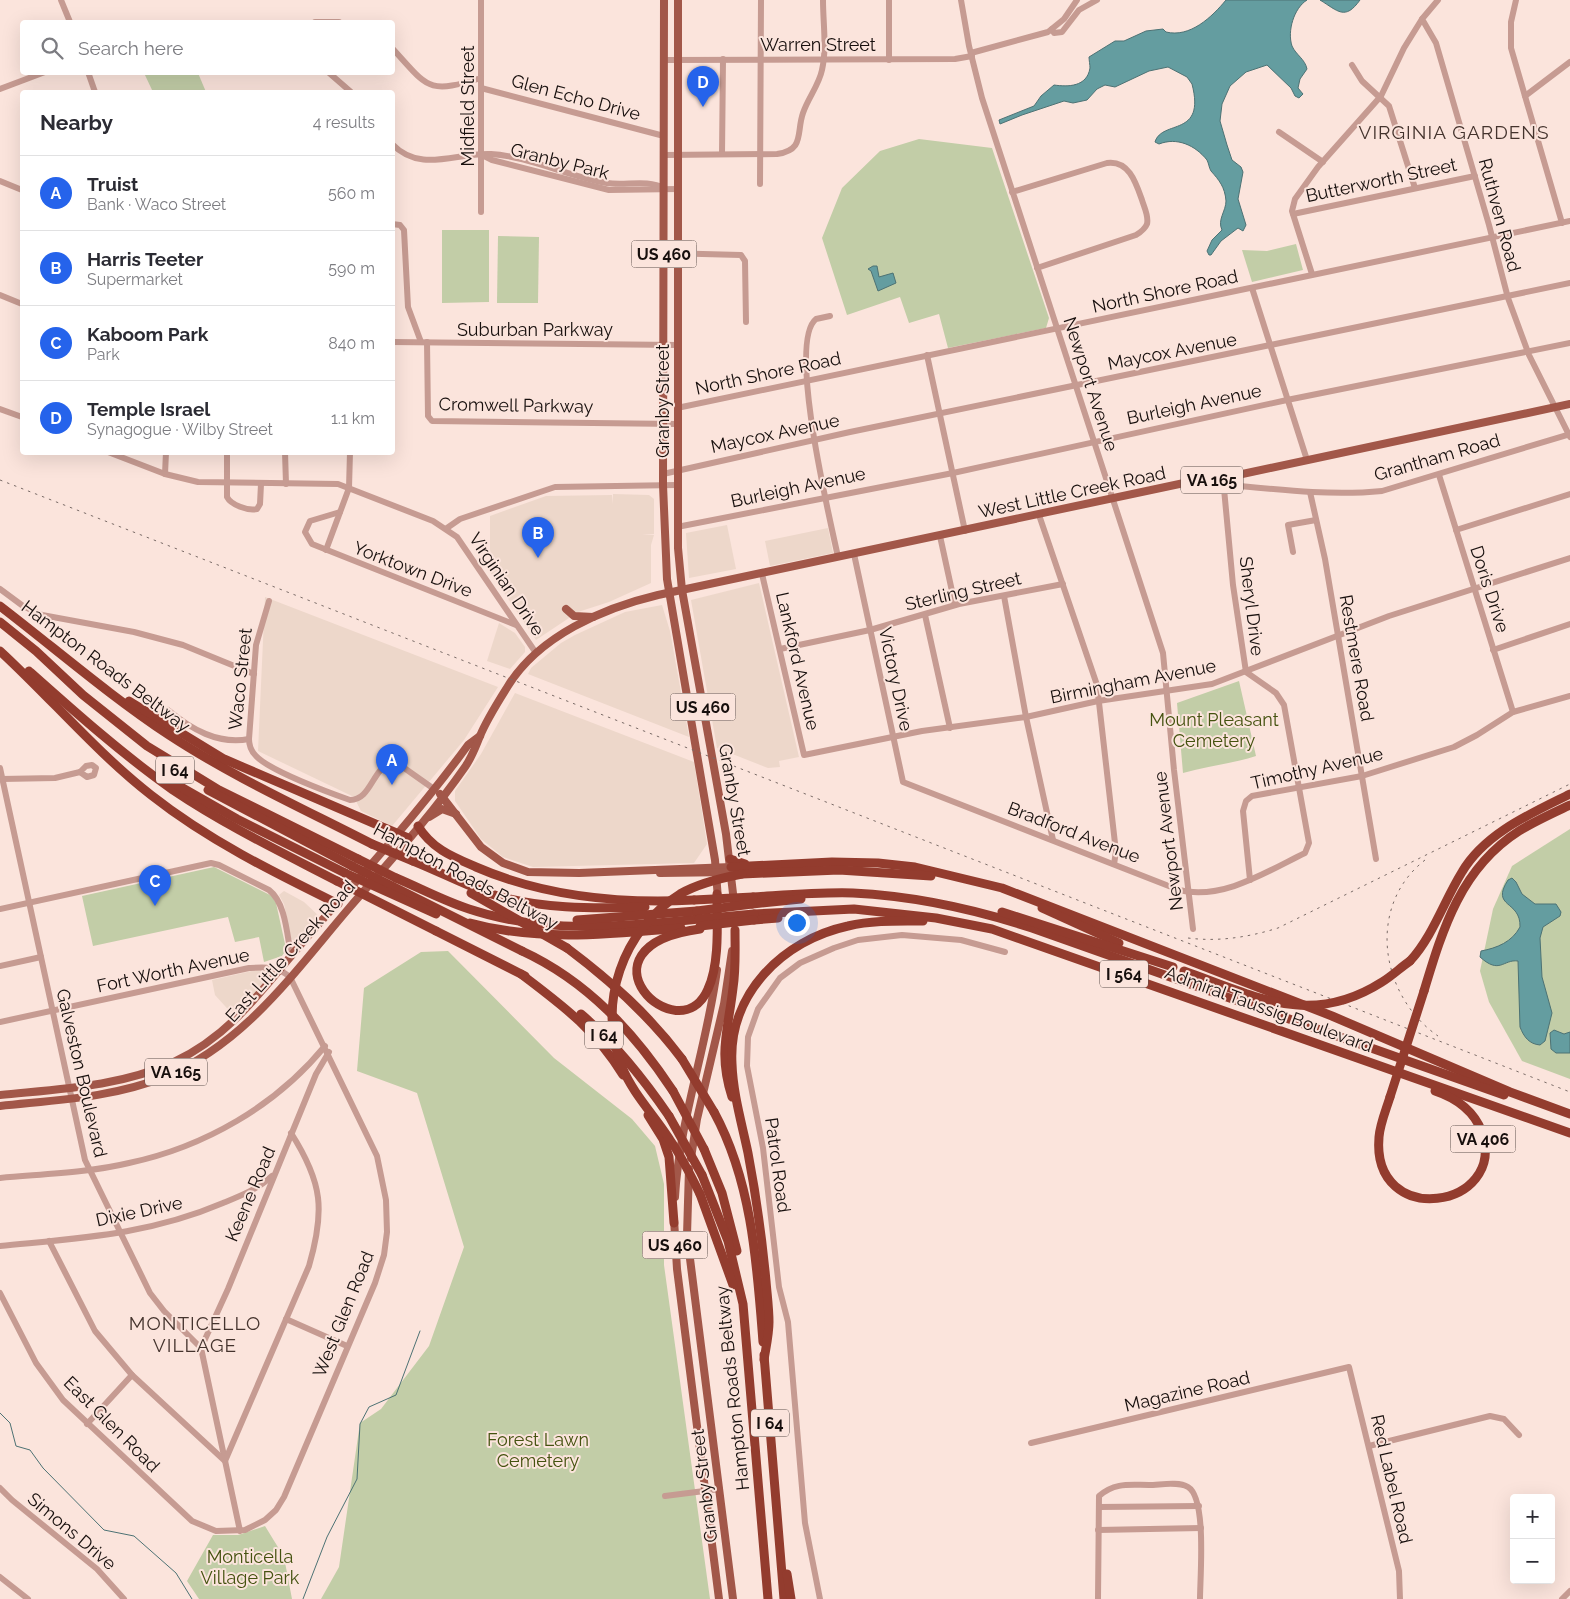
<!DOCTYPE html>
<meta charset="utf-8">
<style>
:root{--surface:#fff;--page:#f7f7f7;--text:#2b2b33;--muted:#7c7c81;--line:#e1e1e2;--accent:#2563eb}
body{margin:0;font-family:Raleway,sans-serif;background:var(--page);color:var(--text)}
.controls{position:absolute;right:15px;bottom:15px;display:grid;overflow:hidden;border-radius:5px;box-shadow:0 5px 20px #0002}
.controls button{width:45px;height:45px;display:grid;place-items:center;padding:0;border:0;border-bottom:1px solid var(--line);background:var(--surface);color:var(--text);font:25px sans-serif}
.you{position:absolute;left:796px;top:922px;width:18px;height:18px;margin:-12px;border:4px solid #fff;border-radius:50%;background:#1a73e8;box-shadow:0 0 0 8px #1a73e833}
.badge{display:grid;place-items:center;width:32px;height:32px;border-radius:50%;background:var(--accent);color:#fff;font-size:16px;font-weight:700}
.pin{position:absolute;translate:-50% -41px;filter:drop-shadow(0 1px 2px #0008)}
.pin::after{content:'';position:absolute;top:26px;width:18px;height:15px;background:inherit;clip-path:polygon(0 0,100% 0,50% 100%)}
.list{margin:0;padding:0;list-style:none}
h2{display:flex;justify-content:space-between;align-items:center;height:65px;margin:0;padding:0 20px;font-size:21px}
h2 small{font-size:16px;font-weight:400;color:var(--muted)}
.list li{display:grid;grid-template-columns:32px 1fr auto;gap:15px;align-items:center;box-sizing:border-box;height:75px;padding:0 20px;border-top:1px solid var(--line)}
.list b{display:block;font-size:19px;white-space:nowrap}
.list p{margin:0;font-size:16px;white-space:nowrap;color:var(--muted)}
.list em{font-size:16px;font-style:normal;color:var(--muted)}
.icon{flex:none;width:28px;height:28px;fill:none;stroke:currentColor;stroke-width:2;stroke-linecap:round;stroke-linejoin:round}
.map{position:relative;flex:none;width:1570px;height:1599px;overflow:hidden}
.search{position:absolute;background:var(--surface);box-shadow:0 5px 20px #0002;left:20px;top:20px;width:375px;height:55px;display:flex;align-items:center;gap:12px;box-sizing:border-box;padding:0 18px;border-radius:5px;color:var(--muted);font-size:19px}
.panel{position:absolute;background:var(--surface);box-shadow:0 5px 20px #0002;left:20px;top:90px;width:375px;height:365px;border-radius:5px}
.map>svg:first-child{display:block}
.commercial{fill:#edd7ca}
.green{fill:#c2cda7}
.water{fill:#649da0;stroke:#4d7274}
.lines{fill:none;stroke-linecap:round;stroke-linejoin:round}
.stream{stroke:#4d7274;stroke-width:1}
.minor{stroke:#c69b92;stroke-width:6}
.major{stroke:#a25749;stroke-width:8}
.highway{stroke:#933c2e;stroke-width:9}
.rail{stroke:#7a6b67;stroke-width:1;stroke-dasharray:2.5 5;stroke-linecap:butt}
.highway-bridge{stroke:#933c2e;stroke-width:9}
.labels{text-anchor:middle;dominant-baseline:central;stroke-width:4;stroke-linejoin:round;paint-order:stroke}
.shield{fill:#fbe4dc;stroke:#5b4f4b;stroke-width:1}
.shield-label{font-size:16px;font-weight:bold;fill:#170f0d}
.street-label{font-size:18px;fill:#170f0d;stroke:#fbe4dc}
.park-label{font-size:18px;fill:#44520f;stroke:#fbe4dc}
.neighbourhood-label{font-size:19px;letter-spacing:1px;fill:#44332d;stroke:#fbe4dc}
</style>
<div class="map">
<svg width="1570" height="1599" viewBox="0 0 1570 1599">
<rect width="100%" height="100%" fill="#fbe4dc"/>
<g class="commercial">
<path d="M613,494L649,495L654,499V534H642L654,535L651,545V583L609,602L578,612L536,640L490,572V516L546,496L612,495L613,504Z"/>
<path d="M727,525L736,569L689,578L686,533Z"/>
<path d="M828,528L833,553L770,566L765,541Z"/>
<path d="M759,583L799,757L779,761L780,767L768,768L717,748L691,600Z"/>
<path d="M265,597L498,687L464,740L392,826L361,811L354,797L258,751Z"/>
<path d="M662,605L670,631L689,737L528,674L531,668L561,643L575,635L625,612Z"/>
<path d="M499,623L515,633L525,647V652L510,669L487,661Z"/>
<path d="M515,693L694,762L707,844L694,863L533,867L503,857L481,839L455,801V791L481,754Z"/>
<path d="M284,891L304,902L321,918L297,942L291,939L284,904L279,895Z"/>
<path d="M261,969L267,971L268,980L234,1016L215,995L212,980Z"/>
</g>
<g class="green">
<path d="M144,73H198L206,92H153Z"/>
<path d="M919,139L992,148L1049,318L1046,328L948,348L939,314L909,323L900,297L847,315L822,238L842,188L880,151Z"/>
<path d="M442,230H489V302L442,303Z"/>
<path d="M498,236L539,237L538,303H497Z"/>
<path d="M1296,244L1303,270L1252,282L1242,250L1267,251Z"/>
<path d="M1239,681L1256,756C1231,764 1208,766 1183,773L1177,703Z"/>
<path d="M1570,829V1079L1522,1061L1489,1002L1480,971L1493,909L1512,866Z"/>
<path d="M214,867L272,896L276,903L285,944L286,950L282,956L264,962L259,937L235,942L228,917L93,946L82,896Z"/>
<path d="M448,951L554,1058L632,1119L655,1146L664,1184V1265L710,1599H321L339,1567L360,1423L381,1409L429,1346L464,1247L417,1093L357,1071L364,988L421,952Z"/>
<path d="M265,1526L284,1557L292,1599H199L187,1581L213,1535H238Z"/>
</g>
<g class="water">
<path d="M1226,0H1307C1294,8 1287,31 1292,46C1296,55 1305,59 1307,69L1300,79L1298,88L1303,94L1299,98L1295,96L1291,88L1267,65L1246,72L1230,86L1222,104L1220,121L1227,145L1232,160L1241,167L1243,172L1238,199L1246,225L1243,231L1238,228L1221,241L1211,255H1209L1207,251L1212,240L1222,230C1217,220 1226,211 1226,201C1225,187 1219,180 1211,171C1209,168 1209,164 1207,160C1195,145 1177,137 1159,144L1155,142C1162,119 1206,138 1192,84L1187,77L1168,67L1149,71L1115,87L1105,85L1097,89L1087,100L1073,103L1064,101L1022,115L1000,124L999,120L1034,106L1041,96L1054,85C1068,87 1087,87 1090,68C1090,65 1089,60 1089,57L1115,41H1124L1146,31L1163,29L1166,32C1190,38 1212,17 1226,0Z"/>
<path d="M1320,0H1360C1345,21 1338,11 1320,0Z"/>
<path d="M873,266H877L879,277L893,273L896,283L878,291L871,271L868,269Z"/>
<path d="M1512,878L1516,882L1522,894L1535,904H1556L1561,912L1560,916L1543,927L1540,938L1542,977L1552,1013L1545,1041L1540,1045C1529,1044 1524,1037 1520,1027L1518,961C1503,959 1500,975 1480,957L1481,951C1497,948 1512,942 1520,927C1521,900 1490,908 1508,880Z"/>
<path d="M1554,1030L1564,1034L1570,1032V1053H1556L1551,1049L1550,1033Z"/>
</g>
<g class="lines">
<g class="stream">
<path d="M0,1413L10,1423L16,1446L30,1450L43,1468L104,1530L134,1536L176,1573L192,1599"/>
<path d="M303,1599L327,1537L357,1479L360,1424L369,1407L396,1395L420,1331"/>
</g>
<g class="minor">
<path d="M61,0L70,22"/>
<path d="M481,0V212"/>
<path d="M961,0L969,46L982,98L1163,653L1174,770L1193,929"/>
<path d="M1438,0L1422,19L1436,43L1489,225L1508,298L1529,355L1570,437"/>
<path d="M1516,0L1511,22V48L1562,223"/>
<path d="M315,22H339"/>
<path d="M1052,29L1054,33L1062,32L1079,10L1097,0"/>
<path d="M392,48C428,87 426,95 481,78"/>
<path d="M971,53L1048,32L1064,19L1077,0"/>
<path d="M664,60L955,59L972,56"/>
<path d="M889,60V0"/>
<path d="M1352,65L1362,81L1389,106L1415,188"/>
<path d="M88,72L95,92"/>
<path d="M328,72L351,92"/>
<path d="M481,88L664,136"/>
<path d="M0,89L45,72"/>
<path d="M1525,96L1570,62"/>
<path d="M1279,132L1323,162"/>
<path d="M392,144C421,174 456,152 491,154C527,156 570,177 607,183C625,186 647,179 664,188"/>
<path d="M722,154L723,59"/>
<path d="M482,155L492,160L609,190L678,189"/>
<path d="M664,155L777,154C805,150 796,133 803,113C808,98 819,85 822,70C827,48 823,23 823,0"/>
<path d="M0,181L22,190"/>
<path d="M760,184L761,0"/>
<path d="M1012,192L1107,163C1129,160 1136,183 1142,200C1144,207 1149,216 1147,224C1145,229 1141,232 1136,235L1037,268"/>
<path d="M1293,214L1475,176"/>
<path d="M392,224L400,225L404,230L408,307L421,342"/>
<path d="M664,253L741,255L745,261L746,322"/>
<path d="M1312,274L1292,211L1295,199L1318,167L1381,96L1404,48L1422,19"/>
<path d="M1252,288L1307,460"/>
<path d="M0,295L22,304"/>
<path d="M830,316L816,319C787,342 830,519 838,557"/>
<path d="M392,342L678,345"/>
<path d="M427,342L428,416L432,421L677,424"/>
<path d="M927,355L965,531"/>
<path d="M677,408L1570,221"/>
<path d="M0,409L22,417"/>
<path d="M108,452L165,474L198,482L338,484L433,521L457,537L536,653"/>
<path d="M227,452V497C231,505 248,511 257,509L260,504L261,484"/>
<path d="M285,452L286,484"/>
<path d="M165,474L166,452"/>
<path d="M663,474L850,432L1570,283"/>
<path d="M1439,475L1513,712"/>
<path d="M1223,478L1231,485C1281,490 1332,496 1382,491L1570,434"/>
<path d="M1310,492L1325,559L1376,859"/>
<path d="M340,512L310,521L305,532L312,544L516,625"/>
<path d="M1039,515L1097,685L1116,852L1114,864"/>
<path d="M677,527L953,473L1287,400L1570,343"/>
<path d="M447,528L460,519L555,487L677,485"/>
<path d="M1456,530L1570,494"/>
<path d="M940,536L955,605"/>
<path d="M326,550L349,488L350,452"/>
<path d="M1293,552L1288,525L1316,520"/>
<path d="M854,554L903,782L1179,890C1222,901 1268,871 1305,853L1309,843L1284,705L1276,693L1246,672L1233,585L1223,478"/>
<path d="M762,574L804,755L922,731L1026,717L1098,701L1212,684L1389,616L1570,558"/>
<path d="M0,589L23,606L42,615L134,632L183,645L254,674"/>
<path d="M1004,596L1026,717L1053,840"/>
<path d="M269,601L256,645L249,739C249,746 251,751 256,756C270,771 330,793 350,800C371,800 372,769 391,763L400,765L434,789"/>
<path d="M925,615L950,728"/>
<path d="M780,649L870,630L959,604L1063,584"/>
<path d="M1493,650L1570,624"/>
<path d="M168,710C191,729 218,745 249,739"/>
<path d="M92,765L96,768L94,775L87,777L80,772L86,766Z"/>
<path d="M0,768L85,1160L150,1293L164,1311L201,1348L240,1531"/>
<path d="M2,779L55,778L80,772"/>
<path d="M1250,880L1243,811L1246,801L1252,796L1362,776L1454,747L1477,735L1513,712L1570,696"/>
<path d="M0,909L211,863L219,865L269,890C286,903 287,936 291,955"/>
<path d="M0,966L41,957"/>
<path d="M0,1022L249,968C266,967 277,966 290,977L377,1156L386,1200L387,1232L384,1255L375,1283L284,1497L276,1510L265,1520L245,1530L216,1531L192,1521L63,1400L36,1363L0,1293"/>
<path d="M0,1178C43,1174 87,1173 129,1163C204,1147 276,1106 325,1046"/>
<path d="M49,1241L95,1331L132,1375L225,1461L309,1266C325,1211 323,1183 291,1133"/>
<path d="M0,1246C79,1238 148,1235 223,1203C240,1196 258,1189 272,1176"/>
<path d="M286,1319L347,1346"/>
<path d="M201,1348L228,1289L316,1074L329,1052"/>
<path d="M87,1424L132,1375"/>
<path d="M1031,1443L1349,1367L1399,1571L1400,1599"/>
<path d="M1369,1446L1490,1416L1504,1419L1519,1435"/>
<path d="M0,1488L12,1500L97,1569L124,1599"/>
<path d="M665,1496L720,1489"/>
<path d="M1099,1507L1199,1506"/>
<path d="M1098,1530L1201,1528"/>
<path d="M0,1577L28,1599"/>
<path d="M820,1599L805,1523L788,1322L779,1287L763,1148L747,1066L748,1037L758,1009L780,978L800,963L834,948L858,940L902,935L961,940L1005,952"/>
<path d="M1098,1599L1099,1496C1115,1482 1130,1485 1149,1485C1160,1485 1178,1481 1188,1487C1207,1498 1200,1577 1200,1599"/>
<path d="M1562,1599L1570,1591"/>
</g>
<g class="major">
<path d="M664,0L663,485L667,579L715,860L718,899"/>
<path d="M678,0V548L682,590L726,834L734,902"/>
<path d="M566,609L574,616L593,617"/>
<path d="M440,794L481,847L503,863L528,872L579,873L731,867"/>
<path d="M429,817L442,809L456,814"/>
<path d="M660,873L732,872"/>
<path d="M0,1095C59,1089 119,1087 174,1062C234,1034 266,984 308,936C363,874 419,812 468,745L480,736"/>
<path d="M0,1106C55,1100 112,1098 164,1077C245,1044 295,971 350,907C389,862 431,816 465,767C472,757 475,748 480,736C487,719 498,702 508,686C539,636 603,608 658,595L1184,483L1219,479L1570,404"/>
<path d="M691,1158L697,1119L724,1004L732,951"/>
<path d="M689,1169L687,1235L733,1599"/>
<path d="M675,1197C679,1122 707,1046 717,970"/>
<path d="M674,1219L677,1269L719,1599"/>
</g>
<g class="highway">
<path d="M0,606C56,649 110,696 169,735C233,777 304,809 372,844"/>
<path d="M0,622L36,651L83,695L147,746L219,790L358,859"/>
<path d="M0,651C51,698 96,752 151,795C208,840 273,872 338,904"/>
<path d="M29,671C75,712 122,754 173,790C225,825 281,852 337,881"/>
<path d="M129,701L224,759L408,838"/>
<path d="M172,782L237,819L345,873"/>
<path d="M208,790L352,866"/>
<path d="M418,826C432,849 453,857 476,867C545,897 619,904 694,900"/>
<path d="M730,859L745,864"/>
<path d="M413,861C438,871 463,884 488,893C538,909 593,909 645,907"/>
<path d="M731,867L832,862L878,863L915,867L1002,888L1332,1016L1510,1092L1570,1114"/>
<path d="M742,874L839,870L931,876"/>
<path d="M396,878C420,888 444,901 469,909C543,934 623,927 699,919"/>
<path d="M753,897C786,895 819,892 853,893C914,896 974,909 1032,928L1504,1095"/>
<path d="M752,904L801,899"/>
<path d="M1042,908L1119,943"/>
<path d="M1002,912L1173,967"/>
<path d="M754,914L854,909L936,918L992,929L1570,1133"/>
<path d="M577,920L697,911"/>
<path d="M754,920L778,918"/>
<path d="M470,923C539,942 611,934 681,928"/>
<path d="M700,929C568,947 679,1056 708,989C720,963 717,922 717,894"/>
<path d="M436,931L525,976"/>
<path d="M567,948C611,981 649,1015 682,1059"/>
<path d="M522,951C587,981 634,1032 673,1091"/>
<path d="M1410,961C1433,936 1444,901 1462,872C1485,833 1532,813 1570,794"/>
<path d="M521,974C563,1006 594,1028 623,1075"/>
<path d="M1424,991C1443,928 1461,868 1519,831C1535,821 1553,813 1570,805"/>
<path d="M581,1014C615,1043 643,1078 669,1116"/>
<path d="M732,1097C718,1053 728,1031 733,988C736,969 735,949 735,930"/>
<path d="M1390,1097C1386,1110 1380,1124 1379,1137C1371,1230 1508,1209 1482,1132C1474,1111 1456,1098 1435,1091"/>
<path d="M714,1112C752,1182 757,1264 763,1342"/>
<path d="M648,1115L663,1139L669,1157L674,1223"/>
<path d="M704,1149L722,1193L737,1251"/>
<path d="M702,1175L728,1241L743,1304L768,1599"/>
<path d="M700,1194L733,1285"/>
<path d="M764,1355L784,1599"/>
<path d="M764,1360C766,1347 769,1334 769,1322C769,1308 767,1294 766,1281C762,1238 756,1195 748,1153C742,1124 733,1094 732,1064C728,994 783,940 848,926C873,920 898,921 923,921"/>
<path d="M787,1574L791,1599"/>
</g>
<g class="rail">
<path d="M0,480L1570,1092"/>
<path d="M1425,860C1366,906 1380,996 1438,1036"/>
<path d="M1188,938C1219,942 1249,937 1278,928L1570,784"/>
</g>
<g class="highway-bridge">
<path d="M372,844L413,861"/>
<path d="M358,859L396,878"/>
<path d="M352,866L522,951"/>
<path d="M345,873L436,914"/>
<path d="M337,881L436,931"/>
<path d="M471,893L567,948"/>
<path d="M694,900L753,897"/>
<path d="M697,911L752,904"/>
<path d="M699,919L754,914"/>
<path d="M700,926L754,920"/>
<path d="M1184,971C1255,996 1310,1028 1382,982C1392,976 1400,968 1410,961"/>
<path d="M682,1059L714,1112"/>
<path d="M673,1091L704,1149"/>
<path d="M1390,1097L1424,991"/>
<path d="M669,1116L702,1175"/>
<path d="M700,1194C691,1176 682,1157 670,1140C655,1116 633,1094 622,1067C596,1005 623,929 680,894C699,883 721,878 742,874"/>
</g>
</g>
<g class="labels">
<g class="shield">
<rect x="631.5" y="240.5" width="65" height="27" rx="4"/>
<rect x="1181" y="466.5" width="62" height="27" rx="4"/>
<rect x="670.5" y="693.5" width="65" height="27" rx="4"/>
<rect x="156" y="756.5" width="38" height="27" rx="4"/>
<rect x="1100" y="960.5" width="48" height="27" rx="4"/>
<rect x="585" y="1021.5" width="38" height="27" rx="4"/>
<rect x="145" y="1058.5" width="62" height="27" rx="4"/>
<rect x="1450.5" y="1125.5" width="65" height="27" rx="4"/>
<rect x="642.5" y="1231.5" width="65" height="27" rx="4"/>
<rect x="751" y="1409.5" width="38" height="27" rx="4"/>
</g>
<g class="shield-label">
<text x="664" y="254">US 460</text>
<text x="1212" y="480">VA 165</text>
<text x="703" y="707">US 460</text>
<text x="175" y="770">I 64</text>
<text x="1124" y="974">I 564</text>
<text x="604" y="1035">I 64</text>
<text x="176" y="1072">VA 165</text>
<text x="1483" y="1139">VA 406</text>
<text x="675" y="1245">US 460</text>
<text x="770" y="1423">I 64</text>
</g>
<g class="street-label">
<text x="818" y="44">Warren Street</text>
<text transform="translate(576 97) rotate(15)">Glen Echo Drive</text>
<text transform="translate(467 106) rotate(-90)">Midfield Street</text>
<text transform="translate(560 161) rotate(14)">Granby Park</text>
<text transform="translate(1381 180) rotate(-12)">Butterworth Street</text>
<text transform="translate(1500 215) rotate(75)">Ruthven Road</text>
<text transform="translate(1165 291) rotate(-12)">North Shore Road</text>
<text x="535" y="329">Suburban Parkway</text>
<text transform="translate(1172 351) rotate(-11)">Maycox Avenue</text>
<text transform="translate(768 373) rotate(-12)">North Shore Road</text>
<text transform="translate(1091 384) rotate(72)">Newport Avenue</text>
<text transform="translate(662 401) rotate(-90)">Granby Street</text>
<text transform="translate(1194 404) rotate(-12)">Burleigh Avenue</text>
<text transform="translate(516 405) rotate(1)">Cromwell Parkway</text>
<text transform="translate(775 433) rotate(-12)">Maycox Avenue</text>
<text transform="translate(1437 457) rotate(-16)">Grantham Road</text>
<text transform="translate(798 487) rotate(-12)">Burleigh Avenue</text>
<text transform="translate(1072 492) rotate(-12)">West Little Creek Road</text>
<text transform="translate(413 569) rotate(21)">Yorktown Drive</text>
<text transform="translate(507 584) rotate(56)">Virginian Drive</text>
<text transform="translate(1490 589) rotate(72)">Doris Drive</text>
<text transform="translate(963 591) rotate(-13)">Sterling Street</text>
<text transform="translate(1252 606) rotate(83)">Sheryl Drive</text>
<text transform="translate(1357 658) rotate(80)">Restmere Road</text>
<text transform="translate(798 661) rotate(77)">Lankford Avenue</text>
<text transform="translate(106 666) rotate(37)">Hampton Roads Beltway</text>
<text transform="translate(240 679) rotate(-84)">Waco Street</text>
<text transform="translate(896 679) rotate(78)">Victory Drive</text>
<text transform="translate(1133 681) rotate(-11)">Birmingham Avenue</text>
<text transform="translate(1317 768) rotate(-13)">Timothy Avenue</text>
<text transform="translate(735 800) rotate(80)">Granby Street</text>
<text transform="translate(1074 832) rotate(21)">Bradford Avenue</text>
<text transform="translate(1168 841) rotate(-97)">Newport Avenue</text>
<text transform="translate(466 876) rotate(28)">Hampton Roads Beltway</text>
<text transform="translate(290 951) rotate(-48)">East Little Creek Road</text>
<text transform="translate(173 970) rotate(-12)">Fort Worth Avenue</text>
<text transform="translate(1269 1009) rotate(20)">Admiral Taussig Boulevard</text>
<text transform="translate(82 1073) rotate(77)">Galveston Boulevard</text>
<text transform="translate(778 1165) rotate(82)">Patrol Road</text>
<text transform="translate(250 1194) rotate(-67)">Keene Road</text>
<text transform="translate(139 1211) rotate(-12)">Dixie Drive</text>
<text transform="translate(343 1314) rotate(-68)">West Glen Road</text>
<text transform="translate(732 1388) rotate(-96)">Hampton Roads Beltway</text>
<text transform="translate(1187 1391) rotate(-13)">Magazine Road</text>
<text transform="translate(112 1424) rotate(45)">East Glen Road</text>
<text transform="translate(1392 1479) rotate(77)">Red Label Road</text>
<text transform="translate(704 1486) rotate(-97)">Granby Street</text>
<text transform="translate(72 1531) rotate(40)">Simons Drive</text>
</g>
<g class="park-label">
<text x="1214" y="719">Mount Pleasant<tspan x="1214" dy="21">Cemetery</tspan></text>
<text x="538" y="1439">Forest Lawn<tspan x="538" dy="21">Cemetery</tspan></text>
<text x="250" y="1556">Monticella<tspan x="250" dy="21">Village Park</tspan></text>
</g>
<g class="neighbourhood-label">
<text x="1454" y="132">VIRGINIA GARDENS</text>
<text x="195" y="1323">MONTICELLO<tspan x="195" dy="22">VILLAGE</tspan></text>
</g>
</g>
</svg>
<div class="controls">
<button>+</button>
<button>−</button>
</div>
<div class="you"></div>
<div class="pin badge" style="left:392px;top:785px">A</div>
<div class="pin badge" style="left:538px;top:558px">B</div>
<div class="pin badge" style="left:155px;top:906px">C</div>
<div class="pin badge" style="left:703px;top:107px">D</div>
<div class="search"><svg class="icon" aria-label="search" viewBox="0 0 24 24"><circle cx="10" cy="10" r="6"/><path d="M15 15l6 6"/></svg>Search here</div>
<section class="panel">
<h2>Nearby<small>4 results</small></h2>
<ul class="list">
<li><span class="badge">A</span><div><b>Truist</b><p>Bank · Waco Street</p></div><em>560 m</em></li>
<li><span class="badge">B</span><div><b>Harris Teeter</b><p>Supermarket</p></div><em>590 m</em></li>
<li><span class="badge">C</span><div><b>Kaboom Park</b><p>Park</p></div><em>840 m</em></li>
<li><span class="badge">D</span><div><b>Temple Israel</b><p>Synagogue · Wilby Street</p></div><em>1.1 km</em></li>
</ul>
</section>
</div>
